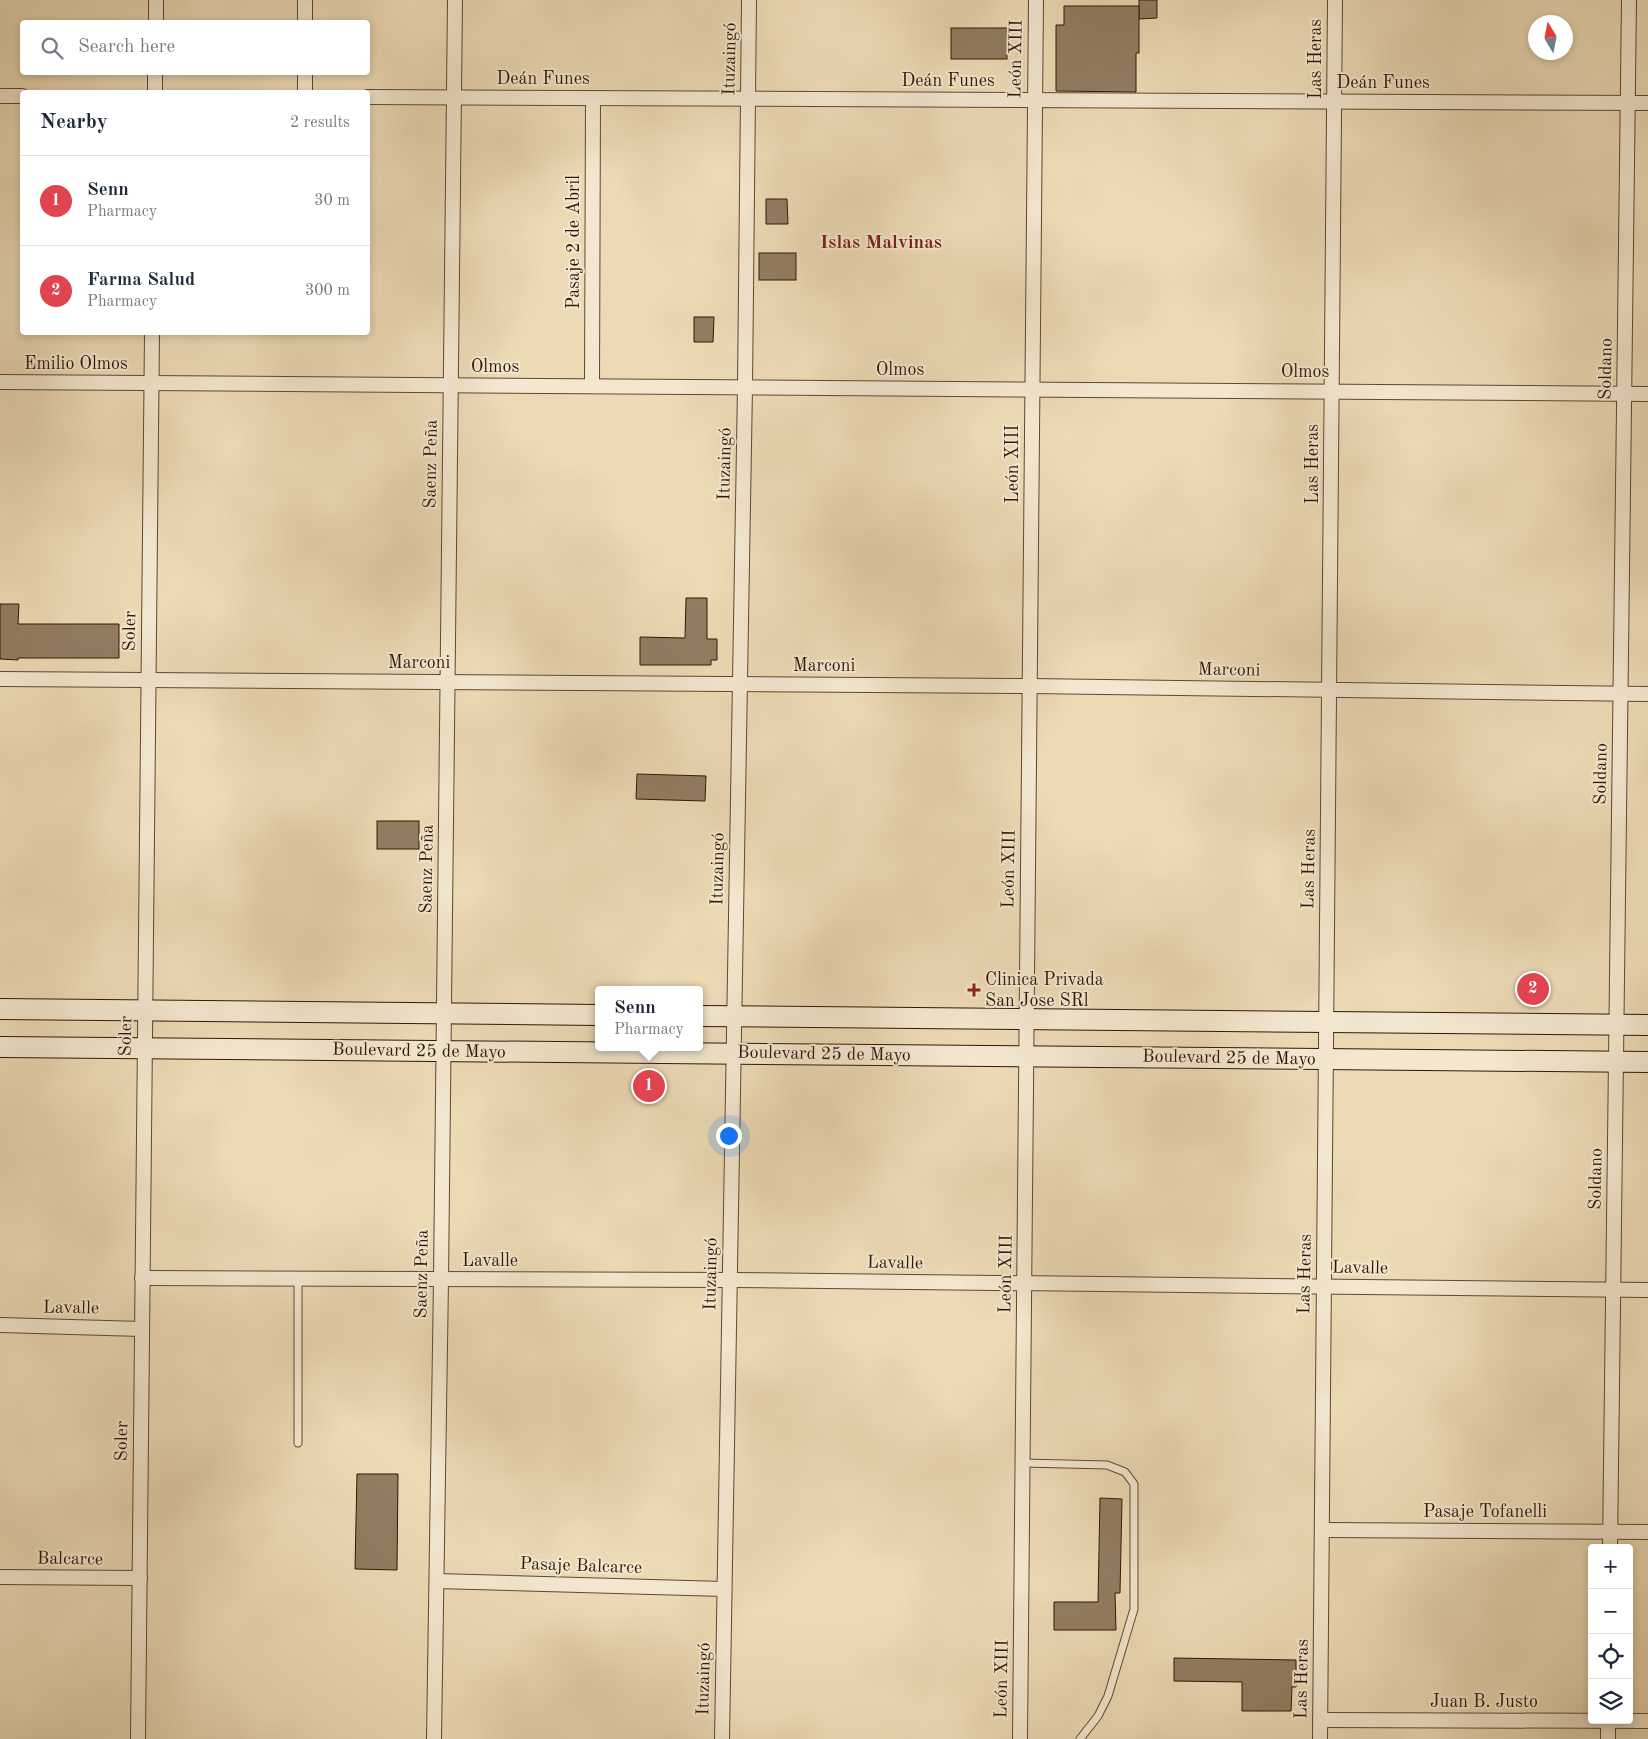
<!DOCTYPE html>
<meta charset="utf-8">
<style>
:root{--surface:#fff;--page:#f6f6f7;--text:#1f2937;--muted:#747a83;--line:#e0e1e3;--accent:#d93025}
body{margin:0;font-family:"Old Standard TT",serif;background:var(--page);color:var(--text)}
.controls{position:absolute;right:15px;bottom:15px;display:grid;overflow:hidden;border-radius:5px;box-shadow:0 2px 8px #0003}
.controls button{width:45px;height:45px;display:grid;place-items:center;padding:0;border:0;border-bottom:1px solid var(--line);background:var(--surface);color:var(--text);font:25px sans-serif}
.compass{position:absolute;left:1528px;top:15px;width:45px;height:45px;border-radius:50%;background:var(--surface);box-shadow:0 2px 8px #0003;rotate:350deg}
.you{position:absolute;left:728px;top:1135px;width:18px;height:18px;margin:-12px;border:4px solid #fff;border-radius:50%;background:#1a73e8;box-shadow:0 0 0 8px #1a73e833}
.badge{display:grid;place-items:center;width:32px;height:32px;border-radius:50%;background:var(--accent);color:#fff;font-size:16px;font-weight:700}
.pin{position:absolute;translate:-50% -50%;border:2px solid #fff;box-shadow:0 1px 5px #0006}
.popup{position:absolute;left:595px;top:986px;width:108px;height:65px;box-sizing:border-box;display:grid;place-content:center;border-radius:5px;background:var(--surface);filter:drop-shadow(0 1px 4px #0005);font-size:16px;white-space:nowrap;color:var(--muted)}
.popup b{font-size:19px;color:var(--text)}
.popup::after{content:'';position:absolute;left:50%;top:100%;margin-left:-10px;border:10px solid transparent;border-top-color:var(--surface)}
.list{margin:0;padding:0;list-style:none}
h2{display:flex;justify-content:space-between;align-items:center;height:65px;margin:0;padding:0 20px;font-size:21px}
h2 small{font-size:16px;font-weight:400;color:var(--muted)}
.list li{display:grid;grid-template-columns:32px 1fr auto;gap:15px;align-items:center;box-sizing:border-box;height:90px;padding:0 20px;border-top:1px solid var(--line)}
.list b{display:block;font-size:19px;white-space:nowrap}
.list p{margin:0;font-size:16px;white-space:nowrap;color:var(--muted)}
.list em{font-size:16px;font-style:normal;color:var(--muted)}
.icon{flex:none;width:28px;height:28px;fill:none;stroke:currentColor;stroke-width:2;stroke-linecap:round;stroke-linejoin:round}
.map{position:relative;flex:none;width:1648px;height:1739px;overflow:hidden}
.search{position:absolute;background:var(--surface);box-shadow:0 2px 8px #0003;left:20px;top:20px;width:350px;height:55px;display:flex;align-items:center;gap:12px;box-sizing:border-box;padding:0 18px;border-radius:5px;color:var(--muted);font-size:19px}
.panel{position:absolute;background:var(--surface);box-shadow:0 2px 8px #0003;left:20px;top:90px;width:350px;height:245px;border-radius:5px}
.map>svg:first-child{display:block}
.building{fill:#927d62;stroke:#301808}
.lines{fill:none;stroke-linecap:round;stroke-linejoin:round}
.lane-casing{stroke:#5f4833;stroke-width:9}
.street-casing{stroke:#5f4833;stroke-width:16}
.secondary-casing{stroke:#301808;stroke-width:22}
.lane{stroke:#f3e7cf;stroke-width:7}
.street{stroke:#f3e7cf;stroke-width:14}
.secondary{stroke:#f3e7cf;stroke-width:20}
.poi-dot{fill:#8f2418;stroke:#f3e7cf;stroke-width:2}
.labels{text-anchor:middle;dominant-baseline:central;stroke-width:4;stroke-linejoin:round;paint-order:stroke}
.street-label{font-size:18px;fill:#301808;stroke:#f3e7cf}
.poi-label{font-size:18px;fill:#301808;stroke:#f3e7cf;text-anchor:start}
.neighbourhood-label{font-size:19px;font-weight:bold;fill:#7a1f14;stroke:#f3e7cf}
</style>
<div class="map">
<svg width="1648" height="1739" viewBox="0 0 1648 1739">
<rect width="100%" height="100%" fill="#ecdab5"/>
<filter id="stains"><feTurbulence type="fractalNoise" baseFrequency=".004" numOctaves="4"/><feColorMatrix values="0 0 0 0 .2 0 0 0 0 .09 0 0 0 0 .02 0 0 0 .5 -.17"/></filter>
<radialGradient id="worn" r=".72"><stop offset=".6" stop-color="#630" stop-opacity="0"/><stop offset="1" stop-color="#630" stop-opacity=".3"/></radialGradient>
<g class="building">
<path d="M1139,0H1157V18L1139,19Z"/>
<path d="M1064,6H1139V53H1136V92L1056,91V25H1064Z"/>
<rect x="951" y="28" width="56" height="31"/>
<path d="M766,199H787L788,224H766Z"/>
<rect x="759" y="253" width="37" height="27"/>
<path d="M694,317H714L713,342H694Z"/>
<path d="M686,598H707V639H717V660H711V665H640V637L685,638Z"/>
<path d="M0,604H19L18,624H119V658H18V660L0,659Z"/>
<path d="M637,774L706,776L705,801L636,799Z"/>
<rect x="377" y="821" width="42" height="28"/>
<path d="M357,1474H398L397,1570L355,1569Z"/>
<path d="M1100,1498L1122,1499L1120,1593H1115L1116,1630H1054V1602H1098Z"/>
<path d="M1174,1658L1296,1660V1687H1292L1291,1711H1242V1682L1174,1681Z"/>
</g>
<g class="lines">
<g class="lane-casing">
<g id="lane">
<path d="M298,1443V1279"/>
<path d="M1023,1463L1107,1465L1125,1472L1134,1484V1609L1108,1696L1098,1716L1080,1739"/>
</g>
</g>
<g class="street-casing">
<g id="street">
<path d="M305,0V22"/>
<path d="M156,22V0"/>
<path d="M305,72V92"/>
<path d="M155,92V72"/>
<path d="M0,96H22"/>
<path d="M368,97L1648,103"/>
<path d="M0,382L1648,394"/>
<path d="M592,386L593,98"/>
<path d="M0,679L1030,686L1648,694"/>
<path d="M142,1278L730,1280L1648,1290"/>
<path d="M0,1325L142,1329"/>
<path d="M1322,1530L1648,1532"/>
<path d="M1610,1548L1629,0"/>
<path d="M0,1577L140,1578"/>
<path d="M437,1581L724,1589"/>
<path d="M1320,1720L1648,1721"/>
<path d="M138,1739L152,332"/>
<path d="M434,1739L441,1280L455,0"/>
<path d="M722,1739L745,387L749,0"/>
<path d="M1020,1739L1036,0"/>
<path d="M1320,1739L1335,0"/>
<path d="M1608,1739V1720"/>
</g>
</g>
<g class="secondary-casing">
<g id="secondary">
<path d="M0,1009L599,1015"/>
<path d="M699,1016L1648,1025"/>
<path d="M0,1047L1648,1062"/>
</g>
</g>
<use href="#lane" class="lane"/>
<use href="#street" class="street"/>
<use href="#secondary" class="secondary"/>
</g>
<path class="poi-dot" d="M971.5 982.5h5v5h5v5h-5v5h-5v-5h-5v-5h5z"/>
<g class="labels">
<g class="street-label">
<text transform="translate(730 59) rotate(-89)">Ituzaingó</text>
<text transform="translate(1016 59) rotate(-89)">León XIII</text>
<text transform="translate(1316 59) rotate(-90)">Las Heras</text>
<text x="543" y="79">Deán Funes</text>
<text x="948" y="81">Deán Funes</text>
<text x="1383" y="83">Deán Funes</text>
<text transform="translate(574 242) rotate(-90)">Pasaje 2 de Abril</text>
<text x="76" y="364">Emilio Olmos</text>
<text x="495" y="367">Olmos</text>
<text transform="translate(1606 369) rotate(-89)">Soldano</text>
<text x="900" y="370">Olmos</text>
<text x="1305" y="372">Olmos</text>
<text transform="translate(431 464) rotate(-89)">Saenz Peña</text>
<text transform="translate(725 464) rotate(-89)">Ituzaingó</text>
<text transform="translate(1013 464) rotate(-90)">León XIII</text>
<text transform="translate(1313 464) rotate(-90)">Las Heras</text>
<text transform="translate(130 631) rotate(-89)">Soler</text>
<text x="419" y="663">Marconi</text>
<text x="824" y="666">Marconi</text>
<text transform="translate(1229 670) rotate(1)">Marconi</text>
<text transform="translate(1601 774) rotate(-89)">Soldano</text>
<text transform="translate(427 869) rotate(-89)">Saenz Peña</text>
<text transform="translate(718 869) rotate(-89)">Ituzaingó</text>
<text transform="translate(1009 869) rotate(-89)">León XIII</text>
<text transform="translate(1309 869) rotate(-89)">Las Heras</text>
<text transform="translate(126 1036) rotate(-89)">Soler</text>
<text transform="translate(419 1051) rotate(1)">Boulevard 25 de Mayo</text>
<text transform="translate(824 1054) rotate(1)">Boulevard 25 de Mayo</text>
<text transform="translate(1229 1058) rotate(1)">Boulevard 25 de Mayo</text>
<text transform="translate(1596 1179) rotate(-89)">Soldano</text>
<text x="490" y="1261">Lavalle</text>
<text transform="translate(895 1263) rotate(1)">Lavalle</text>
<text transform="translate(1360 1268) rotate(1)">Lavalle</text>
<text transform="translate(422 1274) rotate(-89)">Saenz Peña</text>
<text transform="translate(711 1274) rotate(-89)">Ituzaingó</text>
<text transform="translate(1006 1274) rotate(-89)">León XIII</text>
<text transform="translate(1305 1274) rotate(-89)">Las Heras</text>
<text transform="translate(71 1308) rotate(1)">Lavalle</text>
<text transform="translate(122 1441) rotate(-89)">Soler</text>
<text x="1485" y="1512">Pasaje Tofanelli</text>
<text transform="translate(70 1559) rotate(1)">Balcarce</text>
<text transform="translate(581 1566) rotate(2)">Pasaje Balcarce</text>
<text transform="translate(704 1679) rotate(-89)">Ituzaingó</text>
<text transform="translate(1002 1679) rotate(-89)">León XIII</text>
<text transform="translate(1302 1679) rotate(-89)">Las Heras</text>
<text x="1484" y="1702">Juan B. Justo</text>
</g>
<g class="poi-label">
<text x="985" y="980">Clinica Privada<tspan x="985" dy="21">San Jose SRl</tspan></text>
</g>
<g class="neighbourhood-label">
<text x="881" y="243">Islas Malvinas</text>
</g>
</g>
<rect width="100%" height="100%" filter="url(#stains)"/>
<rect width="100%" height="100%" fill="url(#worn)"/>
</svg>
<div class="controls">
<button>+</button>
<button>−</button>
<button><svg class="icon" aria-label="locate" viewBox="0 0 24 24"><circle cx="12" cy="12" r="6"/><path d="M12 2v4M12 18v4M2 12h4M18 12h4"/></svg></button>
<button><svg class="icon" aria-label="layers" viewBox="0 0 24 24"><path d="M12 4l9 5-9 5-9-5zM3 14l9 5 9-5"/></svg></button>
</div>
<svg class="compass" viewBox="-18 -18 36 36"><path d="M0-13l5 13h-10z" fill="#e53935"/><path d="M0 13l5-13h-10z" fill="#747a83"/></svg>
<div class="you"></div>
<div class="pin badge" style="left:649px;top:1086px;background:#e0444e">1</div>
<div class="popup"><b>Senn</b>Pharmacy</div>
<div class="pin badge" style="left:1533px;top:989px;background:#e0444e">2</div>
<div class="search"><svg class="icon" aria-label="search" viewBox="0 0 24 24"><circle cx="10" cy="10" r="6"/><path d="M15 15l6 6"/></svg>Search here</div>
<section class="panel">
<h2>Nearby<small>2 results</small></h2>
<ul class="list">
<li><span class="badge" style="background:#e0444e">1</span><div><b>Senn</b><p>Pharmacy</p></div><em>30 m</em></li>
<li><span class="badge" style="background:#e0444e">2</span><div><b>Farma Salud</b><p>Pharmacy</p></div><em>300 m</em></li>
</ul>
</section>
</div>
